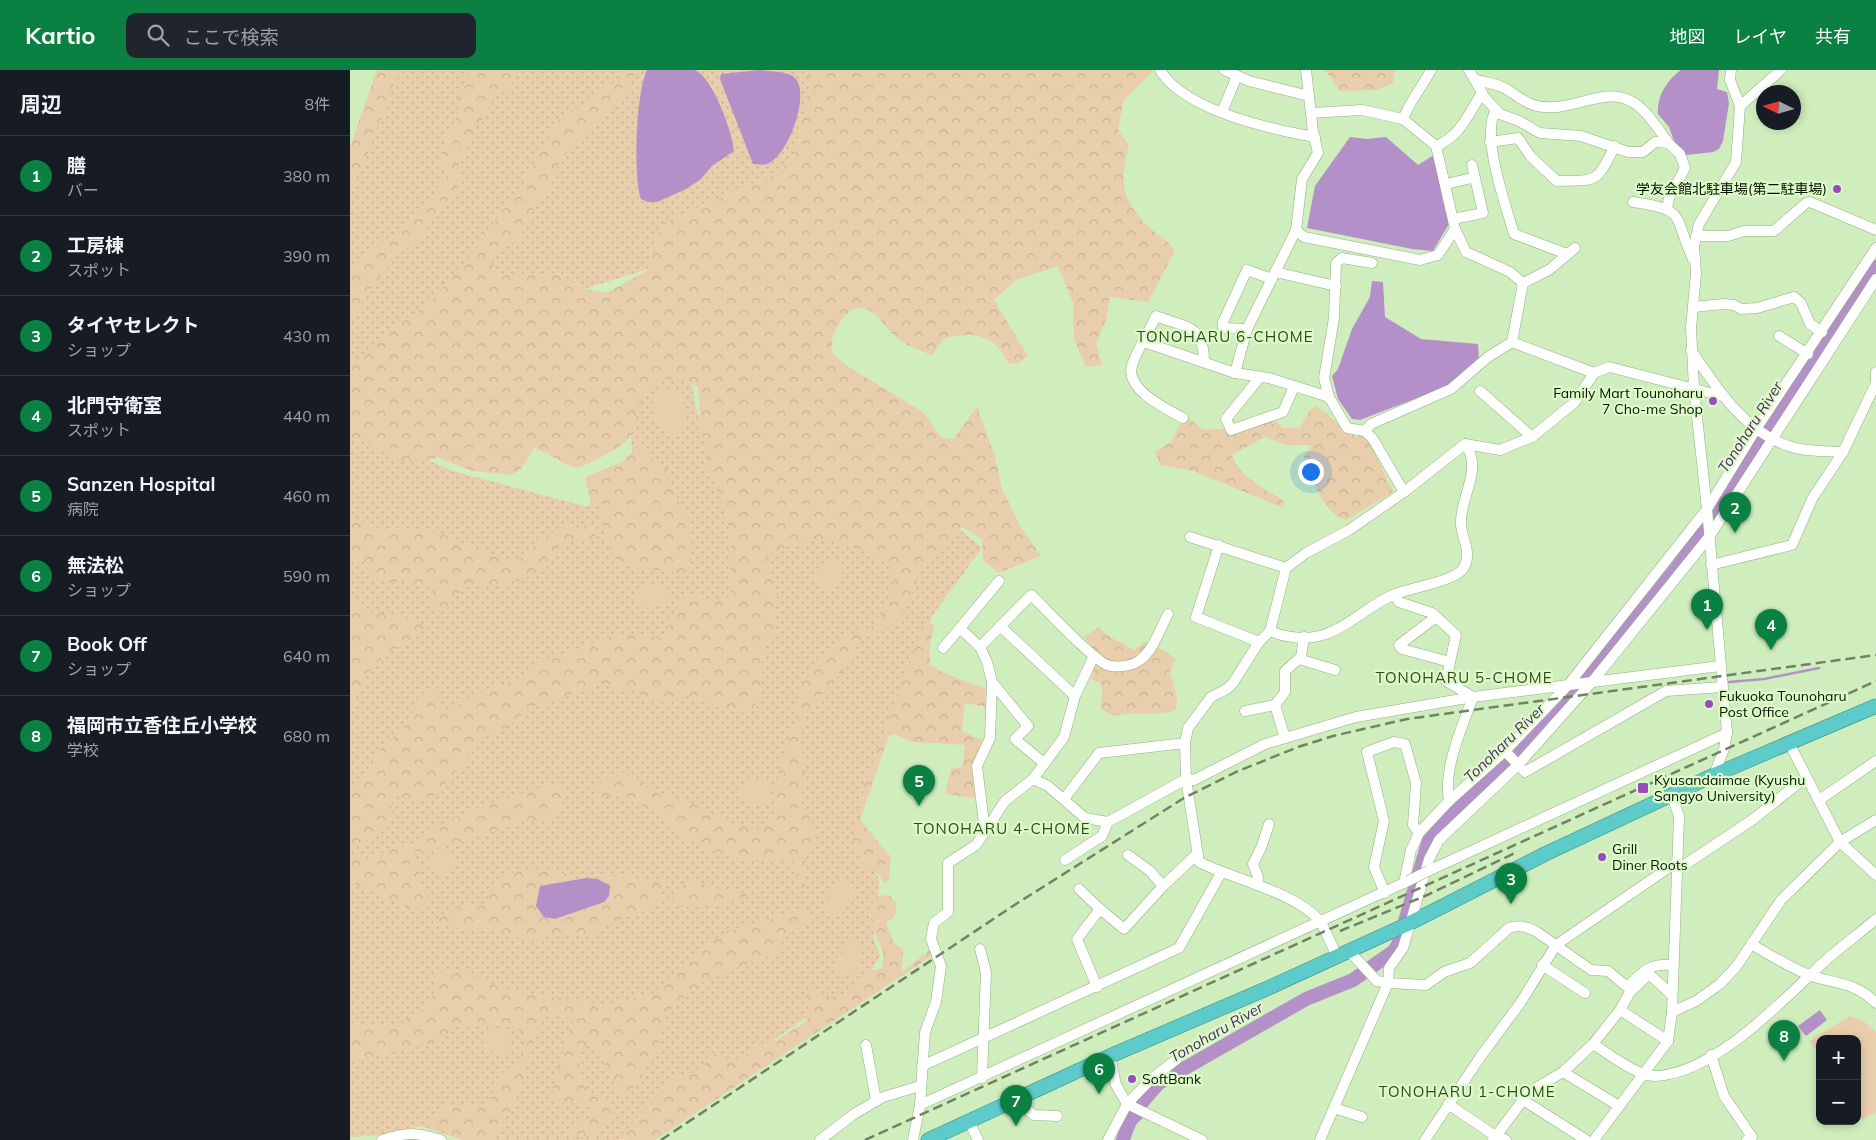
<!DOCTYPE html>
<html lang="ja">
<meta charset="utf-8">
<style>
:root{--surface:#171b24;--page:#20242c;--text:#f1f3f6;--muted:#9ea1a6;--line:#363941;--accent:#0b8043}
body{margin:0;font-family:Mulish,"Noto Sans JP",sans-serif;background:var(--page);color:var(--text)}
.controls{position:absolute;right:15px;bottom:15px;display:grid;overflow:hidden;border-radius:10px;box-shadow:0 2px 8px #0003}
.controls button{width:45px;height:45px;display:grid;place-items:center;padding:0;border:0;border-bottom:1px solid var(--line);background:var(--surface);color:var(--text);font:25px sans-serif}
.compass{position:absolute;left:1406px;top:15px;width:45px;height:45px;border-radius:50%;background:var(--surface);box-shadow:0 2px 8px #0003;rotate:275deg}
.you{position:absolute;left:960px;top:401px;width:18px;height:18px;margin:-12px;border:4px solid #fff;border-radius:50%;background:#1a73e8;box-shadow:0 0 0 8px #1a73e833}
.badge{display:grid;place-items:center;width:32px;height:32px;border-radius:50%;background:var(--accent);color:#fff;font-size:16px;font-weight:700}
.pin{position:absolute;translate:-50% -41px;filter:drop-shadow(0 1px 2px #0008)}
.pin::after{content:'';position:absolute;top:26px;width:18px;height:15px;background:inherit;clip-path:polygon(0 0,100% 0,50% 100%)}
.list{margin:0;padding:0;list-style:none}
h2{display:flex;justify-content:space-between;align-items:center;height:65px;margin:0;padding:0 20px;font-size:21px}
h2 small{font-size:16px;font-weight:400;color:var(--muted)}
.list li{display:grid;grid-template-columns:32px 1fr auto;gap:15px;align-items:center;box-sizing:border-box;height:80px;padding:0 20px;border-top:1px solid var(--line)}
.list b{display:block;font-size:19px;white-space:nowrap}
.list p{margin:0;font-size:16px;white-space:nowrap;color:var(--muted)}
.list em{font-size:16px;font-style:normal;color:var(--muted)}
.icon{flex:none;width:28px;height:28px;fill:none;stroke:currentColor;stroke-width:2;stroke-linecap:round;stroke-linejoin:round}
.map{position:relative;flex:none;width:1526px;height:1070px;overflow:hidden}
header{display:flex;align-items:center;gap:30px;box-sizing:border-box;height:70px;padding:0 25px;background:var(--accent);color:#fff}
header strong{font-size:24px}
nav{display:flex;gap:28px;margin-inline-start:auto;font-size:18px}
.search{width:350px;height:45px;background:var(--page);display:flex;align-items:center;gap:12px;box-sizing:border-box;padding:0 18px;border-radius:10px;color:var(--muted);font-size:19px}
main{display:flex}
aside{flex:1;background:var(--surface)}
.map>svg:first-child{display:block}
.grass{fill:url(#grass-dots)}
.forest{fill:url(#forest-crowns)}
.garden{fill:#e9ceac}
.water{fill:#b390c7}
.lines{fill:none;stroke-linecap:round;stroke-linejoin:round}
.stream{stroke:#b390c7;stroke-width:2.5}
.river{stroke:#b390c7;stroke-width:14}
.minor-casing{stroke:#92af80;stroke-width:11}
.highway-casing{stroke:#3f8a84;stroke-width:15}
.minor{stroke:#fff;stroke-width:10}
.highway{stroke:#5dcbc9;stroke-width:14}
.rail{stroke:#6f8363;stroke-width:2.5;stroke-dasharray:10 5;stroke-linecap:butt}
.minor-bridge-casing{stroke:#92af80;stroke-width:11;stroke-linecap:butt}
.minor-bridge{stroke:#fff;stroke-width:10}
.poi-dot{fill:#984cbd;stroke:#ddfbc9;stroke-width:2}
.labels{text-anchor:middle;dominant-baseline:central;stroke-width:4.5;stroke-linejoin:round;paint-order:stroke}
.poi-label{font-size:14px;fill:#081203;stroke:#ddfbc9;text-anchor:start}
.neighbourhood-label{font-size:15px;letter-spacing:1px;fill:#30481e;stroke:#ddfbc9}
.water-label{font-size:15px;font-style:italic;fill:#522568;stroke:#ddfbc9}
</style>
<header>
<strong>Kartio</strong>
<div class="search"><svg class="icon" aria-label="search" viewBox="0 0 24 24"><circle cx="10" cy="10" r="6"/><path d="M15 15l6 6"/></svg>ここで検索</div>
<nav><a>地図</a><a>レイヤ</a><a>共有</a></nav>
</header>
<main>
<aside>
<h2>周辺<small>8件</small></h2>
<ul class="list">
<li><span class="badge">1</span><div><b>膳</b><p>バー</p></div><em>380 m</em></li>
<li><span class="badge">2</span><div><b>工房棟</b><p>スポット</p></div><em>390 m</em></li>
<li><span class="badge">3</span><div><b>タイヤセレクト</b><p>ショップ</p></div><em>430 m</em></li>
<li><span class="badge">4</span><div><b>北門守衛室</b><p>スポット</p></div><em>440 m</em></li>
<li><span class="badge">5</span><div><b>Sanzen Hospital</b><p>病院</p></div><em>460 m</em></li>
<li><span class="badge">6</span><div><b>無法松</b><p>ショップ</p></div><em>590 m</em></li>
<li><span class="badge">7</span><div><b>Book Off</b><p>ショップ</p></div><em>640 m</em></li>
<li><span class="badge">8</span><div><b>福岡市立香住丘小学校</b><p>学校</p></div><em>680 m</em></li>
</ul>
</aside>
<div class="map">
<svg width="1526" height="1070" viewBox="0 0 1526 1070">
<defs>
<pattern id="grass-dots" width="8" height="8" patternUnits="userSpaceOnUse" patternTransform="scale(1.25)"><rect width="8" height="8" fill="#e9ceac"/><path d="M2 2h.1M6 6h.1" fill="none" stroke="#c6b092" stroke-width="1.8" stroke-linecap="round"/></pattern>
<pattern id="forest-crowns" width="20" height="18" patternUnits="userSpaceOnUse" patternTransform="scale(1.25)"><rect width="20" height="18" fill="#e9ceac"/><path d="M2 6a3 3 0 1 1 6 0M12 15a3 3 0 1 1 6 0" fill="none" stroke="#c6b092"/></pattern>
</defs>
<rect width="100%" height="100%" fill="#d0eebd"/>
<g class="grass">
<path d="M40,0H459L460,17L444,86L429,102L314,153L302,176L298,199L234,219L204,203L0,299V106Z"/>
<path d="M337,292L348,345L361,373L448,430L609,459L632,478L582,546L508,750L529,811L528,843L523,866L530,886L518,907L381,998L328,1018L272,1070H113L71,1056L28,1065L0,1067V356L103,401L238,437L283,396L279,337L288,301Z"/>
</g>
<g class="forest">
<path d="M27,0H54L47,8L13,95L0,119V77Z"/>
<path d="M121,0H171L156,21L140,27L136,46L123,58L107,100L112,109L106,121L74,156L73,166L49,184L19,221L11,236L0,246V204L23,180L69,144L97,105C95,102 92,98 91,95C89,80 102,54 110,42L107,31Z"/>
<path d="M273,0H287L270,37L249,49L235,66L222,75L208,95L203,112L190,128L168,169L139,190L152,203H204L234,219L257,223L298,200L302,176L314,153L429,102L444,86L460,17L458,0H804L774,30L768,59L779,76C768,113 773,133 802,160C811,167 819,171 825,181L798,232L760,227L756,250L746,273L752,295L736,297L724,269L723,233L708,196L666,210L644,230L678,286L668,294L658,293C648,270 631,262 607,266C601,267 596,267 592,271C588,275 586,280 583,285C569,281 555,275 544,265C531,254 523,231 500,240C489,253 477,267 484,285L499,297L573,342L592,368L603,369L627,337L645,387L652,419L671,458L691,486L648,503L633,490L632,469L612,457L581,492L571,497C566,516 558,542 542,555C534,561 525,562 518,566C506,574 501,589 493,600C473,625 448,643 451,679C452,684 455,689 456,694C457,704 450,720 450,732C459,743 464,753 466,768L456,786L455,817L450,821L445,796L441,790L411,792L368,784L330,765L306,741L269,726H257L247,729V717L258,707L270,702L284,705L300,720L348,736L380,753L407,758L417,754L425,743L428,704L446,646V636L453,612L491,568L507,564L521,557L535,538L545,511L542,502L534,492L513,480L485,473L478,468L438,476L424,483L417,482L419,501L428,525L424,543L425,560L415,576L412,600V625L400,642C377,645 356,631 334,625L316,633L294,629L286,619L266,620L252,611L237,620L182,637L158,656L138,665L82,728L59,732L49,725L41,734L43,745L26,768L0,780V724L14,710L20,700L21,690L35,674L52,661L73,624L81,619L88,625L87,634L99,643L112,632L142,617L167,609L190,593L261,566L280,563L311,569L323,549L329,531L342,523L365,533L381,526V464L370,427L357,399L359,381L351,361L348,316L324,309H309C301,318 291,328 287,340C284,349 286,357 281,366C277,374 239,395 229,397C218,399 197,381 184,378L171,399L161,405L122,401L89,388L56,393L21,375L0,367V291L14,288L49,253L79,234L126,179L136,162L171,118L206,52L222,40L242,31L252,18L268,10Z"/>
<path d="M975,0H1045L1043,13L1028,20L990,21Z"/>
<path d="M965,336C981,344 990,359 1007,367L1016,364L1043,422L996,450C972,444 963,408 954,387L962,375H936L915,367L882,385C889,407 915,419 933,430L934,438L843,401L810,395L805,382L821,372L835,345L853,360L899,357L925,350L933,358H950L957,344Z"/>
<path d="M288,377L317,398L318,410L339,450L341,494L335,503C322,504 313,501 300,499C293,498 284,499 277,496C255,488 254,455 249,435L241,434L235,407L272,392Z"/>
<path d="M0,448L28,458H63L91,464L155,490L169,491C179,477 184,477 196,468C214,452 223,452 246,459L244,469L215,471L206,480L199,493L186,504L167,511L143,515H118L109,523L98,538L83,542L78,535L83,519L52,510C31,519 22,504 10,488L0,493Z"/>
<path d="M0,523L19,542L65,549L75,556C64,571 48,574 34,586C18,599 9,622 0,639Z"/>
<path d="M575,549L584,555L580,574V594C597,607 617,610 636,619L635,637L615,633L612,661L632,670L623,696L628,724L623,728L595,724L601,699L612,697L615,675L561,672L544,664L539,666L510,750L541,787L539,808L535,814L528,804L515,797L510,790L503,770L514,717Z"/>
<path d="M749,557C757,568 772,572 784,580L794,572L819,583L826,590L820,601L827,628L826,640C807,647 783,641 763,646L751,639L752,619L750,613L741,609C746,590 748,582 734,567Z"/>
<path d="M202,714L209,716L216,725L208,743L195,751H172L120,770L94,775L81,781H65L71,811L78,828L73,838L60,839L0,812V787L11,786L16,792L51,773L65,774C93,744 162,727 202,714Z"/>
<path d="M174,799H190L222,805L223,815L260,817L248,809L252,803L298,810H317C304,844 296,839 266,851C260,854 256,858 250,861C236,868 218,864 204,861L192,869L176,870L137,858L109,859L83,853L84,850L99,845L112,834L132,836L153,806Z"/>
<path d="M350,811L359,818L402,824C377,832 344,843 319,833C329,817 330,813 350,811Z"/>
<path d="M530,825L540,826L547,834L545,845L536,853L544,873L553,879L552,902L581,879L583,885L305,1070H275L272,1064L328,1005L352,1001L360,982L387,991L410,974L427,970L457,951L460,939L453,934L455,927L462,920L471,921L476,928C502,925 496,919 512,905C517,900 526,900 532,898C536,877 528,875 522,857C520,850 522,840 522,833Z"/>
<path d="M455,839L462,840L459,850L436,867L425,884L357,908L328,932L315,945L308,979L288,1012L275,1026L268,1019L244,974L234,977L228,986L234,1017L255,1032L263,1043C255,1063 239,1070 218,1065L221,1054L238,1051L243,1040L233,1033H209L202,1023L218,962L223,953L213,944H200L190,951L179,979L173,1012L166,1023L162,1038L142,1070H112L78,1053C89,1031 96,1034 117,1036C124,1037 133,1034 140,1032C149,1010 143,1004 168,994L175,977L176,965C161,952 129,953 109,956C101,958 97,966 91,969C67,980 26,987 0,990V952L31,957H48C72,930 83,954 85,904L103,899L119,901L138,913L164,921L254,935L303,923L354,878L377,861Z"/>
</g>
<g class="garden">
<path d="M317,320L330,322L333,326L334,353L330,366L321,368C314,364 304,345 301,337L306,323Z"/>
<path d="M479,490L489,491L494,501L481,518L472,519C462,510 468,494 479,490Z"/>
<path d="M295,514H313C319,520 321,526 316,533C304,537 292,542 283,529L287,519Z"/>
<path d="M401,709H408L421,715L420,727L416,733L399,736L389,723L394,713Z"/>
<circle cx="93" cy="792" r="13"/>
<path d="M493,810L503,816C506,826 497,840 489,845L477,842L474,838C474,826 484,823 488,812Z"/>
<path d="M503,871L508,872C517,885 510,905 493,907L483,900C483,885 488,890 494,881C495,878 496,875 498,873Z"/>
<path d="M1500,946L1512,950L1526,962V1042L1513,1050L1507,1043V969H1470V984L1459,971Z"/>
<path d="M147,958L160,964L162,975L160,979C152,989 141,983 133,976V963L137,959Z"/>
</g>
<g class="water">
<path d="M297,0C309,0 333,0 344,0C362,5 383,63 384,81L362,96L350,110L334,120L307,132H298L291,129C283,104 286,23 297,0Z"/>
<path d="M410,0C420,2 436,1 444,7C462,22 438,85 419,93C414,96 409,94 403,94L370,9L371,4Z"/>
<path d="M1331,0H1369L1367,19L1377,22L1379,33L1373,71L1369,79L1363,82L1336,85L1332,82L1324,71L1319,57L1308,44C1307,26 1317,10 1331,0Z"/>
<path d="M1000,67L1017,69L1036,67L1068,95L1084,85L1099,154L1083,181L1062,179L957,158L965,116Z"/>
<path d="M1022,211L1033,212L1035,247L1071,269L1128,274L1129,289L1098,316L1010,350L1002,349L988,329L982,306L988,299L1002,259L1020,227Z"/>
<path d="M236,808L248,809L260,816L259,826L254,832L205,849L194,847L186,836L190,816Z"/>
<path d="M1470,940L1477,950L1456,966L1448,956Z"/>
<path d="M790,1032L795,1039L792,1049L780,1059L778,1070H766L783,1033Z"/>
</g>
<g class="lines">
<path class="stream" d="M1379,612L1414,609L1469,598"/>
<path class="river" d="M773,1070C779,1047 793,1030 809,1013L956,929L1003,910L1044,881L1048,875L1081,763L1175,678L1217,634L1326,499L1526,197"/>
<g class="minor-casing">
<g id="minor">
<path d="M810,0C835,41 920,59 965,67"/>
<path d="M874,0L899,11L959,26"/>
<path d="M956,0L963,62L968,83L952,109L946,160L897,259L885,303L919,308L979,327L997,358L1015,361L1021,354L1101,319L1138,287L1162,272L1173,213"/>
<path d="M1081,0C1072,17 1060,31 1053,49L1086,76L1105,159L1116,182L1160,202L1173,213"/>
<path d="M1119,0L1135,28L1150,44L1169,51L1190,63L1231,66L1278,82H1293L1305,72L1318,73L1330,84L1335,98L1319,128L1317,138"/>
<path d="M1124,9C1132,12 1142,13 1150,16C1163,21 1172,33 1187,36C1230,45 1265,2 1300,48C1306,56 1313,64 1318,73"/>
<path d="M1390,36L1431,0"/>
<path d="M1146,40C1130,64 1156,136 1164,164L1217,184"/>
<path d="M872,42L887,6"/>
<path d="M961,43L1012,40L1053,49"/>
<path d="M1140,72L1168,68L1181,87L1207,111C1249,110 1245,114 1265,76"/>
<path d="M1086,76C1110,67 1119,43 1132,23"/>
<path d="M1096,114L1122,108"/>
<path d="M1283,132C1339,140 1322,145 1343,189"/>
<path d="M1103,149L1133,143L1122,95"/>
<path d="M946,160L954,167L1070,190L1088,185L1105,159"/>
<path d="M1346,166H1378L1394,161H1424L1456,133L1460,132L1526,160"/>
<path d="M925,202L986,216"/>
<path d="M1173,213L1199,200L1225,178"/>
<path d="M1343,237L1374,234L1384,235L1391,239L1407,238L1444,227L1451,233L1460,254L1472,262"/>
<path d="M897,259L873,258V252L897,200L922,209"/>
<path d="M1429,266L1458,284"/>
<path d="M794,272L885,303"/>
<path d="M1162,272L1244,303"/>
<path d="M1341,280C1366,317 1394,362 1439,376C1455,382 1476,381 1493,382"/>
<path d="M910,307L876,349L881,360L933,342L944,317"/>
<path d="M1130,321L1182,367"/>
<path d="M979,327L974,308L984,248L986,193L992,188L1022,193"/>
<path d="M833,348C816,339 775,319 782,296C785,283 800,260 806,246C837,258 854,254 854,292"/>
<path d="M1015,361L1023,369L1054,422"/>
<path d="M840,467L936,498"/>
<path d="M869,475L846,547L909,572"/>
<path d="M1361,495L1442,475L1462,429L1493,382L1526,313V302"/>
<path d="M1044,525L1049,532L1082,543L1106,565L1096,611L1123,627"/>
<path d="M1086,547L1049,575L1052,579L1100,592"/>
<path d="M650,556L725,626"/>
<path d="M920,561C934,567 953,570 969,566C997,559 1018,535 1045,524C1061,518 1104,511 1113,499C1123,483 1112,470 1111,455C1109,428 1134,399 1115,374"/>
<path d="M630,577L610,558L649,511"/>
<path d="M593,578L610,558"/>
<path d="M949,589L985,600"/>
<path d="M895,641L925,635"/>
<path d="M935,668L925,635L935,622V601L951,587L954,567"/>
<path d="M1439,673L1490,772L1526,805"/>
<path d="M1155,681L1175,702L1316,621L1372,617"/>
<path d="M694,693L665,669L678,656L642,612L637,592L630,577L681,525C697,540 741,588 757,595C766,598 783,596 790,590C804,579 810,559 818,544"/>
<path d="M1364,705L1374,679L1377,663L1357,439L1344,319L1341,258L1346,203L1344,176L1349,154L1386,92L1390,36L1380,10L1381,0"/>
<path d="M683,709L698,716L735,748L758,752L836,709L844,710L915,674L1006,647L1123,627L1370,596"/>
<path d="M714,729L749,683L835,673"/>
<path d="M1469,730L1526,691"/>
<path d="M1099,731L1155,681L1218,615L1357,439L1406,359L1526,178"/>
<path d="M635,762L627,696L640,668L642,612"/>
<path d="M778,785L800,801L813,816"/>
<path d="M715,790L752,766L758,752"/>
<path d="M1327,800L1402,750L1455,708"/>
<path d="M1078,801L1377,663"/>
<path d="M1054,813L1061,780L1069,763L1099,731C1093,699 1112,657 1123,627"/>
<path d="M907,815L908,807L903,794L911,778L919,754"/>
<path d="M729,819L750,839"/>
<path d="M1035,823L1024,797L1034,751L1017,682L1044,672L1055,674L1066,713L1063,755L1069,763"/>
<path d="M1401,874C1420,885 1439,897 1459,905C1485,914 1505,912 1526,933"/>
<path d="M630,879L636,902L632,1008"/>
<path d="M987,886C982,877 975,858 970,851C945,822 883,809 849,792L836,709L835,673L838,658L861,627L877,619L883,613L909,572L920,561L936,498L956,483L999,460L1054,422L1115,374L1150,380L1182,367L1225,332L1244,303L1259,297L1372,326"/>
<path d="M1192,895L1235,923"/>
<path d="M1323,895C1299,893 1294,901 1277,917L1258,901L1241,900L1187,862C1178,857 1169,854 1159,858L1120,893L1094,902L1076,915L1038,913L1039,898L1053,878L1079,789L1089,770L1168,695L1242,612L1359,467L1526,209"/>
<path d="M747,917L727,869L750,839L774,859L813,816L847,784"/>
<path d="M1270,940L1318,971"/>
<path d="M1322,942L1346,931L1370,914L1386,897L1431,830L1490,772L1526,750"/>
<path d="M1243,974C1259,984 1288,1007 1306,1006C1366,1003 1435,928 1476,890C1492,876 1510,863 1526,849"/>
<path d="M516,975L526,1030"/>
<path d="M1361,985L1374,1026L1402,1067L1397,1070"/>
<path d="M760,986L766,1015L777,1034L852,1070"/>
<path d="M572,996L829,878L871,803"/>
<path d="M1213,1002L1269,1036"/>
<path d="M665,1030L684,1045L707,1046"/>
<path d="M1173,1030L1236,1070"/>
<path d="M1098,1034L1141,1063L1156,1070"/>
<path d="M570,1035L1058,811"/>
<path d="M984,1038L1012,1047"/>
<path d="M619,1051L628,1070"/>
<path d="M32,1070C57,1062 66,1062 91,1070"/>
<path d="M470,1070L504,1044L533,1027L570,1016"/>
<path d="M563,1070L570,1035L575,962L586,932L591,896L581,869L584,853L598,842V793L626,775L655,731L683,709L714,667L725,626L744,586"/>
<path d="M758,1070L777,1034L800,1010L827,989"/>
<path d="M970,1070L1038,913L1027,911L999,881"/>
<path d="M1075,1070L1131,986L1171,932L1206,875L1327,792"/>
<path d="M1143,1070L1179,1022L1213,1002L1243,974L1270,940L1280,922L1299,904L1322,925"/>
<path d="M1244,1070L1318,971L1322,942L1329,746L1322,726"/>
</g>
</g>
<g class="highway-casing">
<path id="highway" d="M578,1070L760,986L916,919L1060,853L1195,784L1364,705L1526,636"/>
</g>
<use href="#minor" class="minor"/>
<use href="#highway" class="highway"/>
<g class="rail">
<path d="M990,861L1075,826L1165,783"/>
<path d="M311,1070L666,834L834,728L886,702L948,677L983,666L1057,649L1526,585"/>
<path d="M515,1070L1526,611"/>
</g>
<g class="minor-bridge-casing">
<path id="minor-bridge" d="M1058,811L1078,801"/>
</g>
<use href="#minor-bridge" class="minor-bridge"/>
</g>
<g class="poi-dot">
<circle cx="1487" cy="119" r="5"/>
<circle cx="1363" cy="331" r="5"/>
<circle cx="1359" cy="634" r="5"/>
<rect x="1287" y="712" width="12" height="12" rx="2.5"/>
<circle cx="1252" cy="787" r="5"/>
<circle cx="782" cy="1009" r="5"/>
</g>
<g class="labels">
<g class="poi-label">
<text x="1477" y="119" text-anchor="end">学友会館北駐車場(第二駐車場)</text>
<text x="1353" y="323" text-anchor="end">Family Mart Tounoharu<tspan x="1353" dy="16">7 Cho-me Shop</tspan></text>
<text x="1369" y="626">Fukuoka Tounoharu<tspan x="1369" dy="16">Post Office</tspan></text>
<text x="1304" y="710">Kyusandaimae (Kyushu<tspan x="1304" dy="16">Sangyo University)</tspan></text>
<text x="1262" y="779">Grill<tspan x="1262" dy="16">Diner Roots</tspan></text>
<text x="792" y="1009">SoftBank</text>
</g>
<g class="neighbourhood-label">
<text x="875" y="266">TONOHARU 6-CHOME</text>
<text x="1114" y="607">TONOHARU 5-CHOME</text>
<text x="652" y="758">TONOHARU 4-CHOME</text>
<text x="1117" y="1021">TONOHARU 1-CHOME</text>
</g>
<g class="water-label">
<text transform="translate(1400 357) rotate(-57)">Tonoharu River</text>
<text transform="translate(1154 673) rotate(-44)">Tonoharu River</text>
<text transform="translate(866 962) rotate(-30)">Tonoharu River</text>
</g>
</g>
</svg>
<div class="controls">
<button>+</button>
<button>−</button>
</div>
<svg class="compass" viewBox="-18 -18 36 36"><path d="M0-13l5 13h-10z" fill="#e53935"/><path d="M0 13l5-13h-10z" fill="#9ea1a6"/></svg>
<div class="you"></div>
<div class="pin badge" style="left:1357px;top:560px">1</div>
<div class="pin badge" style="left:1385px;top:463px">2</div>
<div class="pin badge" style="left:1161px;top:834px">3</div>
<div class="pin badge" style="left:1421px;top:580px">4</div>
<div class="pin badge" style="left:569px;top:736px">5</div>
<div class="pin badge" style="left:749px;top:1024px">6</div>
<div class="pin badge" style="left:666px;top:1056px">7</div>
<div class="pin badge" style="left:1434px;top:991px">8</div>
</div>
</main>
